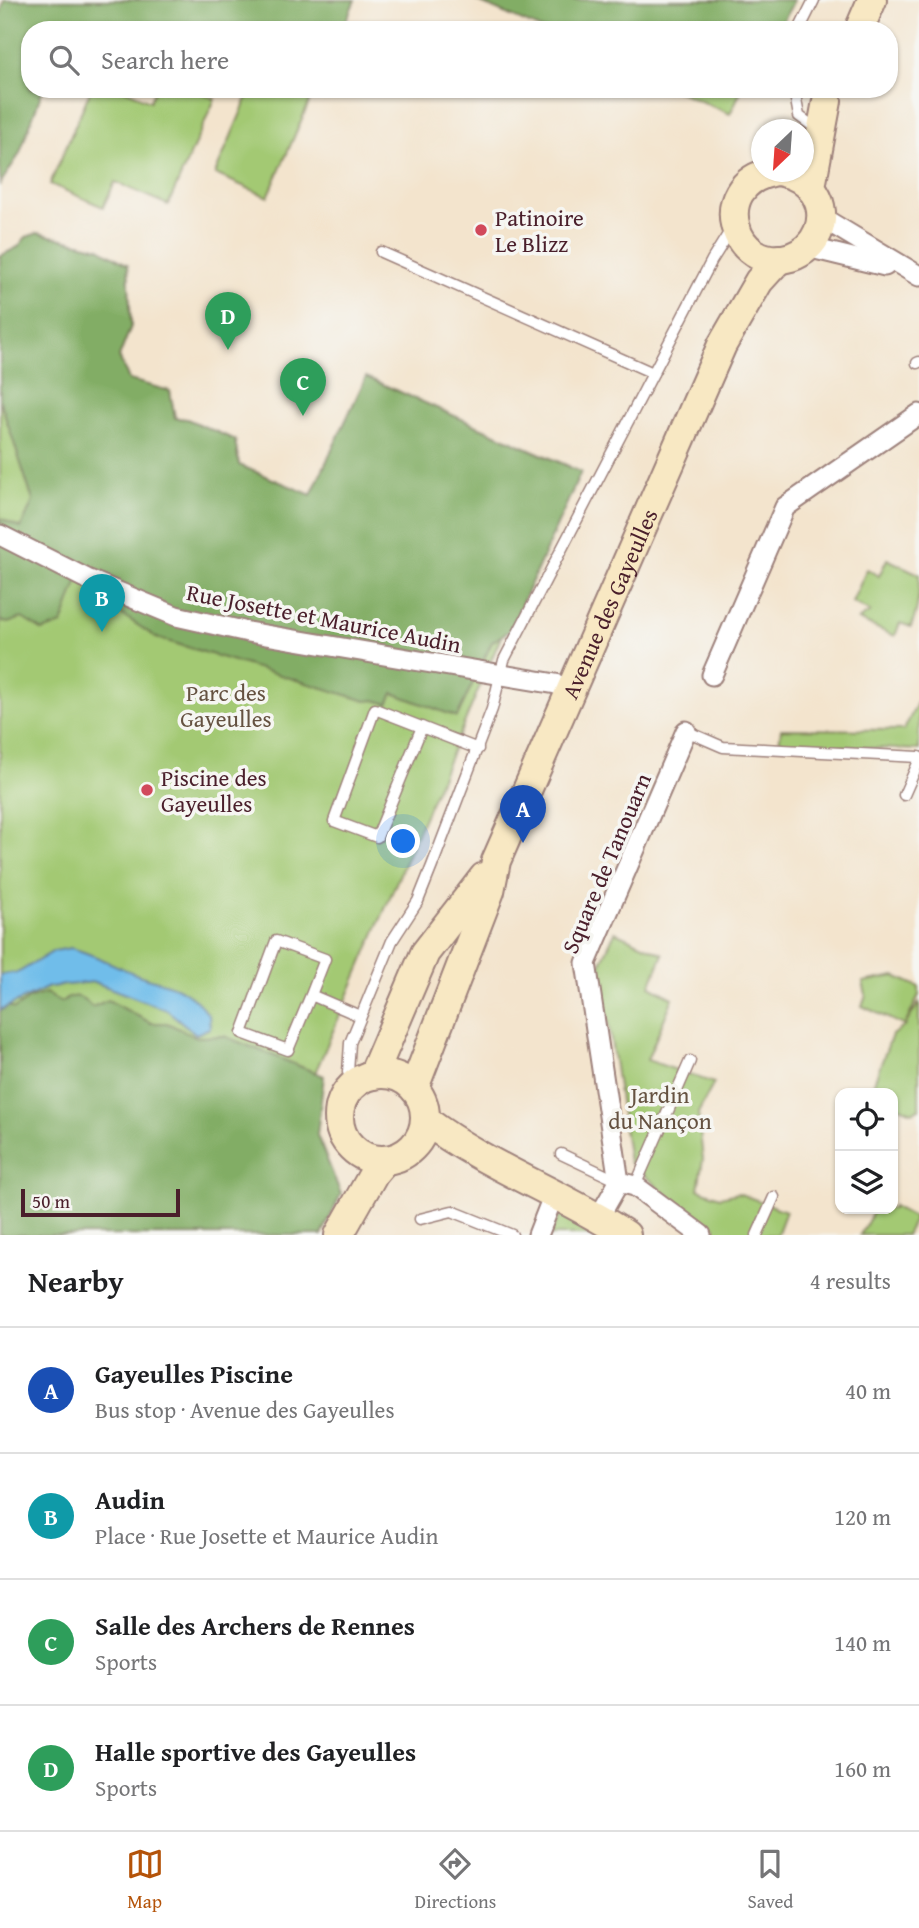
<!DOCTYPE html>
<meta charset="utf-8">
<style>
:root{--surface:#fff;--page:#f2f2f2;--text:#202124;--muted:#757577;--line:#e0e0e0;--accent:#b45309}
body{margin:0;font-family:"Gentium Book Plus",serif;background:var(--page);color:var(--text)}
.controls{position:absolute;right:21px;bottom:21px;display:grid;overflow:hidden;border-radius:14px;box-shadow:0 2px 5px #0004}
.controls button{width:63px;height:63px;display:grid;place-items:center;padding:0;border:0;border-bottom:2px solid var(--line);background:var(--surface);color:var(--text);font:35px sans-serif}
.compass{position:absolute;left:751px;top:119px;width:63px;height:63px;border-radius:50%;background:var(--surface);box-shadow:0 2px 5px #0004;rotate:205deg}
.scale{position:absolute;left:21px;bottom:18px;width:159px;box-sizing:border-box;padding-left:7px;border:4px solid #4a1f2b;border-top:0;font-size:19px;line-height:24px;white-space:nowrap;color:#4a1f2b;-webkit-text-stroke:5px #f6f6f2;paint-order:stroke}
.you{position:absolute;left:404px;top:842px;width:24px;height:24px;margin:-18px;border:5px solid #fff;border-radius:50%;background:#1a73e8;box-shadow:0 0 0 10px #1a73e833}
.badge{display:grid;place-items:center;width:46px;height:46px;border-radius:50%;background:var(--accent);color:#fff;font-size:23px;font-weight:700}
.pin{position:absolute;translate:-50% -58px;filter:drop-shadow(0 2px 4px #0008)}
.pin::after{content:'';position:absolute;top:37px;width:24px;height:21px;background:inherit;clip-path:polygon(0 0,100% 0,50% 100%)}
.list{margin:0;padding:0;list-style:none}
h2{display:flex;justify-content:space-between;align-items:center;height:91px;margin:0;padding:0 28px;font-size:30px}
h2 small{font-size:23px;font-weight:400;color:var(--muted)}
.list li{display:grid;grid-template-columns:46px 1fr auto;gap:21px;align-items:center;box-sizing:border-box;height:126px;padding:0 28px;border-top:2px solid var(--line)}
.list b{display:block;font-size:26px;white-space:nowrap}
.list p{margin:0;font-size:23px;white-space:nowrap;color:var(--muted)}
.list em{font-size:23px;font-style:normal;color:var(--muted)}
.icon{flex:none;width:38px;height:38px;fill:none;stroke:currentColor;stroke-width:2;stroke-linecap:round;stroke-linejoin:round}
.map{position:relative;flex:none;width:919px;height:1235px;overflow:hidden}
.search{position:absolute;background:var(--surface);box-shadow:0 2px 5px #0004;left:21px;right:21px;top:21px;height:77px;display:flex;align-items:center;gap:18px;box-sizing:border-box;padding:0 24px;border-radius:28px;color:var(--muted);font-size:26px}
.sheet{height:595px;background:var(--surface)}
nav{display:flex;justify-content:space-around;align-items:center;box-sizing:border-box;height:98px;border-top:2px solid var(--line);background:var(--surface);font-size:19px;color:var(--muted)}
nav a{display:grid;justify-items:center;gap:4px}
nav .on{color:var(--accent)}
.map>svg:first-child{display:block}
.green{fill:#a3c973;stroke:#76744f;stroke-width:2}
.forest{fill:#82ad65;stroke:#666648;stroke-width:2}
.water{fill:#70bdea;stroke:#5d6e8a;stroke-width:2}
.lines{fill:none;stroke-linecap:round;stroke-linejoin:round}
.lane-casing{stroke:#9e827c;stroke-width:13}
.street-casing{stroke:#9e827c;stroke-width:23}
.secondary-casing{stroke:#9e827c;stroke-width:32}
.lane{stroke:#fff;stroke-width:10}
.street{stroke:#fff;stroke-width:19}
.secondary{stroke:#f8e8c3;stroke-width:28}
.poi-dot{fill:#d1495b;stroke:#f6f6f2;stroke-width:2.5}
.labels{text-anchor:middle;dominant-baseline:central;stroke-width:7;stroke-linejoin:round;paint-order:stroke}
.poi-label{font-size:23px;fill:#4a1f2b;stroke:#f6f6f2;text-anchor:start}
.street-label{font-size:23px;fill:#4a1f2b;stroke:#f6f6f2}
.park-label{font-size:23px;fill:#655241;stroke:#f6f6f2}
</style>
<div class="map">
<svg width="919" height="1235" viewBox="0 0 919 1235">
<rect width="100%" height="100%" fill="#f6f6f2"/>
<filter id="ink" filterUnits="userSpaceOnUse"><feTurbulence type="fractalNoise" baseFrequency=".0143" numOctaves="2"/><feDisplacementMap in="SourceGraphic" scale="14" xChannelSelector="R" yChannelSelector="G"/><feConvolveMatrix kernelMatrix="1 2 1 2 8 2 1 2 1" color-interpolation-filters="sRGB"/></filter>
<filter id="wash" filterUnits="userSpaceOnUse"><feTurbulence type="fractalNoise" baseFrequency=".00686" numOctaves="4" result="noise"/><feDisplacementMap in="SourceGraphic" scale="28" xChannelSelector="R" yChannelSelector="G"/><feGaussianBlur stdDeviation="1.57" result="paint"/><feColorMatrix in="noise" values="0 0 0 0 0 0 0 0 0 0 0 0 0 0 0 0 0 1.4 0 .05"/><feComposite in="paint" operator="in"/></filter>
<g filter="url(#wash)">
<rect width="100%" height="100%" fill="#f3e4cd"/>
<g class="green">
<path d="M91,89H123L150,101L155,89H193L215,99L168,205L115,182L103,207L50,184Z"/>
<path d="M251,89L314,91L268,197L215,174Z"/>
<path d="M673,89H742L730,114Z"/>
<path d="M38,233L99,248L128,265L131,326L119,357L129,380L170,391L175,418L187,419L235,440L239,465L311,495L366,377L569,466L503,632L313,1078L0,1235V256L18,248L26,237Z"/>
<path d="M887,559L919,574C919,593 919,608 911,627L900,623L895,636L858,620L870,612L852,602L867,569L879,576Z"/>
<path d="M919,699V750L779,744L781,729L904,730Z"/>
<path d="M615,932L663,954L650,986L673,998L647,1060L714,1083L698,1113L703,1159L698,1189L720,1197L738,1193L786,1211L777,1235H714L629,1162L600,965Z"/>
<path d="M895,976L919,987V995L905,1025L919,1003V1109L912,1112L893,1104V1093H870L892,1035L905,1026L862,1006L866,995L863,982Z"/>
<path d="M893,1206L915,1218L906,1235H860L875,1209H893Z"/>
<path d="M564,1208L609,1235H549Z"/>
</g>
<g class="forest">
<path d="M4,0H355L342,30H30V89H43L19,155L0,184V16Z"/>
<path d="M474,0H794L779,30H543Z"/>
<path d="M38,233L99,248L128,265L131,326L119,357L129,380L170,391L175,418L187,419L235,440L239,465L311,495L366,377L581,472L510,630L492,642L457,717L393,693L388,704L375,700L366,701L157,638L105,603L108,578L82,569L62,624L43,631L22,618L8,623L0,621V518L21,528L33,501L0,400V256L18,247L26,237Z"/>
<path d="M46,993L60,1002C74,994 81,994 92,1007L108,1000L151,1023H167L197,1037L224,1036L324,1076L317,1135L341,1194L322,1235H0V1011L9,1006L14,1009L30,998Z"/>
</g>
<path class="water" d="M71,948C93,954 112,964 133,973C169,987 181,980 209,1015L210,1028L196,1034L167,1010L94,982L49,987L0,1010V975L19,972L54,951Z"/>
</g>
<g filter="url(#ink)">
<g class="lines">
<g class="lane-casing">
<g id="lane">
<path d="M799,30L814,0"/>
<path d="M794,89L799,116L810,124"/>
<path d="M381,252L653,373"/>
<path d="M917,363L919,362"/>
<path d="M422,727L377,837L334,821L375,709L478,749"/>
<path d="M686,731L723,747L919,757"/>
<path d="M904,795L919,761"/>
<path d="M311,995L288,1050L242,1033L276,941L325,959L311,995L360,1016"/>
<path d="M354,1084L348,1072L350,1043L392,941L418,901L432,866L492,709L504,660L712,260L732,228"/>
<path d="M561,1154L618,1181"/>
<path d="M635,1186L690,1061"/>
<path d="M420,1219L452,1211L512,1235"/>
<path d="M757,1235L774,1197"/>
</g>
</g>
<g class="street-casing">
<g id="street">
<path d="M821,217L919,276"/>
<path d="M807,247L885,266"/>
<path d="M0,535L87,579L176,616L248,632L556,684L570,690"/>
<path d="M712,675L785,507L919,414"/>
<path d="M619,1182L635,1186L701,1235"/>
<path d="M599,1217L619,1182L586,963L686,731"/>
<path d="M538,1235L554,1194"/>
</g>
</g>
<g class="secondary-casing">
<g id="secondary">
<path d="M859,30L872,0"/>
<path d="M772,172C707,185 733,275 791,257C803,253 813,244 818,232C829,204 810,177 782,172"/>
<path d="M811,187L827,101"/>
<circle cx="382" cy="1117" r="43"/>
<path d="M373,1075L425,953L484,877"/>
<path id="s1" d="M414,1088L490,891L496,861L722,345L759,281L779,259"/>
<path d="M425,1120C487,1167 562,1193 626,1235"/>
<path d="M339,1235L374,1173L385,1160"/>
</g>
</g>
<use href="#lane" class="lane"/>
<use href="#street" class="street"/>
<use href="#secondary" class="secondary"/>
</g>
</g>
<g class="poi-dot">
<circle cx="481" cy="230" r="7"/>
<circle cx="147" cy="790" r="7"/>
</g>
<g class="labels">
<g class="poi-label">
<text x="495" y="217">Patinoire<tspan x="495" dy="26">Le Blizz</tspan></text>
<text x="161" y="777">Piscine des<tspan x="161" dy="26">Gayeulles</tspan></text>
</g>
<g class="street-label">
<text stroke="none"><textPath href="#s1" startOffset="523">Avenue des Gayeulles</textPath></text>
<text transform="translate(324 618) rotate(11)">Rue Josette et Maurice Audin</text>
<text transform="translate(606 863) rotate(-67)">Square de Tanouarn</text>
</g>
<g class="park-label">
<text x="226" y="692">Parc des<tspan x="226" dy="26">Gayeulles</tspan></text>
<text x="660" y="1094">Jardin<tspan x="660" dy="26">du Nançon</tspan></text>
</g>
</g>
</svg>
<div class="controls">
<button><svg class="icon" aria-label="locate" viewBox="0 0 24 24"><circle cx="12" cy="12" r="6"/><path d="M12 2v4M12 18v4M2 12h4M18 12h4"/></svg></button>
<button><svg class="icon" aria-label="layers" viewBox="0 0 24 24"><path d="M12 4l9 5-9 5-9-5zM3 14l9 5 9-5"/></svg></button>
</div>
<svg class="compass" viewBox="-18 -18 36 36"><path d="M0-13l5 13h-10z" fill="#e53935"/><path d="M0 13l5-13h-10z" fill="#757577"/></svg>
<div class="scale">50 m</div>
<div class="you"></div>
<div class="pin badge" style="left:523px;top:843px;background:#1a4fb4">A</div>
<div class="pin badge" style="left:102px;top:632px;background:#0f9aa8">B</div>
<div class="pin badge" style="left:303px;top:416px;background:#2e9e5b">C</div>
<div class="pin badge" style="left:228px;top:350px;background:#2e9e5b">D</div>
<div class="search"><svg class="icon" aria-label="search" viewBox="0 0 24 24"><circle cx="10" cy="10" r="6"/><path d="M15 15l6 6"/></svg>Search here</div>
</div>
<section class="sheet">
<h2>Nearby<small>4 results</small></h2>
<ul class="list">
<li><span class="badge" style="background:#1a4fb4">A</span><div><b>Gayeulles Piscine</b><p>Bus stop · Avenue des Gayeulles</p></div><em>40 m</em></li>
<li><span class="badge" style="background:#0f9aa8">B</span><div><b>Audin</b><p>Place · Rue Josette et Maurice Audin</p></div><em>120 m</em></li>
<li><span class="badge" style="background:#2e9e5b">C</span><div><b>Salle des Archers de Rennes</b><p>Sports</p></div><em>140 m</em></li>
<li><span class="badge" style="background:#2e9e5b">D</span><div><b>Halle sportive des Gayeulles</b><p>Sports</p></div><em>160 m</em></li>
</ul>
</section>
<nav>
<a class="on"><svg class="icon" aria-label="map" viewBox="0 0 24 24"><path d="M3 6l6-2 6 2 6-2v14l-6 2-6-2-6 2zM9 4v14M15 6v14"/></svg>Map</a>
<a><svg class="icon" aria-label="directions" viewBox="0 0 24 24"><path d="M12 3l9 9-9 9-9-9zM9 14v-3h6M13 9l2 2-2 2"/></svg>Directions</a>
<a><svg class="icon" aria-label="saved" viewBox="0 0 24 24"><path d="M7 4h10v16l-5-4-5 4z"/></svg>Saved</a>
</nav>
